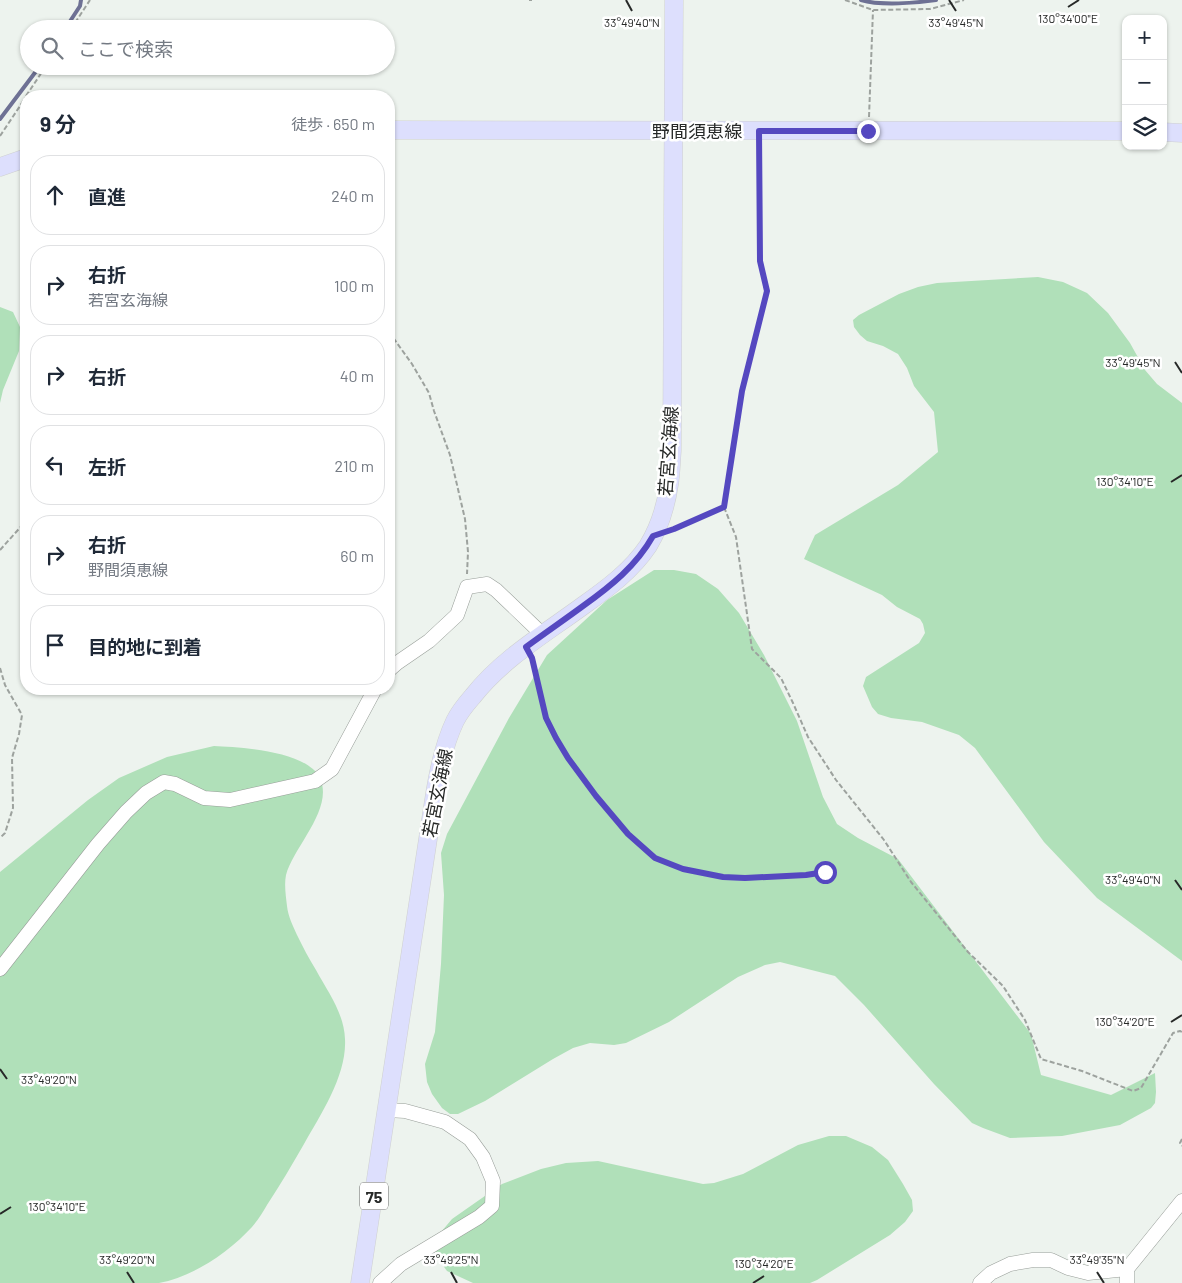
<!DOCTYPE html>
<html lang="ja">
<meta charset="utf-8">
<style>
:root{--surface:#fff;--page:#f6f6f7;--text:#1f2937;--muted:#747a83;--line:#e0e1e3}
body{margin:0;font-family:Barlow,"Noto Sans JP",sans-serif;background:var(--page);color:var(--text)}
.controls{position:absolute;right:15px;top:15px;display:grid;overflow:hidden;border-radius:10px;box-shadow:0 1px 4px #0004}
.controls button{width:45px;height:45px;display:grid;place-items:center;padding:0;border:0;border-bottom:1px solid var(--line);background:var(--surface);color:var(--text);font:25px sans-serif}
.stop{position:absolute;width:15px;height:15px;margin:-11px;border:4px solid #5548c0;border-radius:50%;background:#fff}
.stop.end{background:#5548c0;border-color:#fff;box-shadow:0 1px 5px #0008}
.list{margin:0;padding:0;list-style:none}
h2{display:flex;justify-content:space-between;align-items:center;height:65px;margin:0;padding:0 20px;font-size:21px}
h2 small{font-size:16px;font-weight:400;color:var(--muted)}
.list li{display:grid;grid-template-columns:32px 1fr auto;gap:15px;align-items:center;box-sizing:border-box;height:80px;margin:0 10px 10px;padding:0 10px;border:1px solid var(--line);border-radius:20px}
.list b{display:block;font-size:19px;white-space:nowrap}
.list p{margin:0;font-size:16px;white-space:nowrap;color:var(--muted)}
.list em{font-size:16px;font-style:normal;color:var(--muted)}
.icon{flex:none;width:28px;height:28px;fill:none;stroke:currentColor;stroke-width:2;stroke-linecap:round;stroke-linejoin:round}
.map{position:relative;flex:none;width:1182px;height:1283px;overflow:hidden}
.search{position:absolute;background:var(--surface);box-shadow:0 1px 4px #0004;left:20px;top:20px;width:375px;height:55px;display:flex;align-items:center;gap:12px;box-sizing:border-box;padding:0 18px;border-radius:28px;color:var(--muted);font-size:19px}
.panel{position:absolute;background:var(--surface);box-shadow:0 1px 4px #0004;left:20px;top:90px;width:375px;height:605px;border-radius:20px}
.map>svg:first-child{display:block}
.green{fill:#b0e0b9}
.lines{fill:none;stroke-linecap:round;stroke-linejoin:round}
.stream{stroke:#6e7194;stroke-width:4}
.minor-casing{stroke:#989e99;stroke-width:15}
.major-casing{stroke:#cfd0d0;stroke-width:19}
.path{stroke:#9da29e;stroke-width:2;stroke-dasharray:5 2.5;stroke-linecap:butt}
.minor{stroke:#fff;stroke-width:14}
.major{stroke:#dddffd;stroke-width:18}
.route{stroke:#5548c0;stroke-width:6}
.ticks{fill:none;stroke:#272928;stroke-width:2}
.labels{text-anchor:middle;dominant-baseline:central;stroke-width:5;stroke-linejoin:round;paint-order:stroke}
.shield{fill:#fff;stroke:#686968;stroke-width:1}
.shield-label{font-size:16px;font-weight:bold;fill:#272928}
.street-label{font-size:18px;fill:#272928;stroke:#fff}
.ticks-label{font-size:12px;text-anchor:middle;fill:#272928;stroke:#fff;stroke-width:5;stroke-linejoin:round;paint-order:stroke}
</style>
<div class="map">
<svg width="1182" height="1283" viewBox="0 0 1182 1283">
<rect width="100%" height="100%" fill="#edf3ee"/>
<g class="green">
<path d="M1038,277L1063,282L1087,293L1108,313L1130,343L1145,370L1157,384L1182,403V961L1097,898L1044,842L975,748L959,735L922,722L891,718L878,714L872,707L863,686L866,677L919,643L925,633L923,624L920,619L897,607L882,595L804,559L815,535L898,485L938,452L934,412L914,386L907,368L898,354L883,346L867,341L860,335L854,327L853,320L859,315L899,294L918,287L937,283Z"/>
<path d="M0,307L13,312L20,327L19,351L3,390L0,403Z"/>
<path d="M654,570H674L696,574L718,589L739,613L764,655L797,721L823,797L837,824L858,838L898,859L1031,1034L1041,1075L1111,1095L1155,1073L1156,1092L1155,1103L1151,1108L1120,1125L1062,1136L1010,1138L983,1128L972,1123L934,1084L864,1005L835,976L780,962L765,965L738,977L669,1022L626,1043L614,1045L590,1043L573,1048L553,1059L485,1101L458,1114H450L442,1108L432,1094L427,1082L425,1064L435,1032L441,964L444,895L441,853L447,834L509,718L547,655L607,600Z"/>
<path d="M214,746C240,747 307,751 320,778C334,809 294,846 286,875C284,885 286,897 287,906C288,916 293,926 297,935C303,947 309,959 316,970C328,992 344,1013 345,1039C347,1075 321,1114 304,1144C292,1165 280,1185 267,1205C263,1212 258,1220 252,1227C229,1252 193,1277 159,1283C144,1283 126,1283 111,1283C74,1283 37,1283 0,1283V872L88,800L119,778L167,757Z"/>
<path d="M829,1136H846L872,1147L888,1160L903,1184L912,1200L913,1211L905,1222L890,1235L817,1280L810,1283H473L447,1271L439,1260L435,1250L436,1238L452,1219L502,1184L541,1169L566,1163L598,1161L703,1184L714,1183L743,1174L798,1145Z"/>
</g>
<g class="lines">
<g class="stream">
<path d="M861,0C881,6 916,3 936,0"/>
<path d="M65,29L80,6L81,0"/>
<path d="M0,119L40,66"/>
</g>
<g class="minor-casing">
<g id="minor">
<path d="M389,670L397,663L429,641L457,615L467,587L487,584L496,590L543,635"/>
<path d="M0,969L98,844L126,812L146,793L164,782L175,784L204,798L230,800L315,781L332,769L375,689"/>
<path d="M380,1283L401,1264L479,1217L492,1206L493,1181L483,1157L470,1139L445,1122L405,1111L387,1110"/>
<path d="M980,1283L991,1273L1010,1264L1033,1260H1051L1068,1268L1088,1273L1127,1269"/>
<path d="M1127,1283V1269L1182,1201"/>
</g>
</g>
<g class="major-casing">
<g id="major">
<path d="M389,130L1126,131"/>
<path d="M1163,132L1182,133"/>
<path d="M0,167L26,158"/>
<path d="M360,1283L435,793C439,768 444,744 455,721C460,711 466,704 473,696C503,658 546,633 584,605C608,588 632,570 648,546C659,528 666,505 669,485C671,474 671,462 672,451L674,0"/>
</g>
</g>
<g class="path">
<path d="M529,0H532"/>
<path d="M845,0L873,10L930,9L964,0"/>
<path d="M71,29L90,0"/>
<path d="M26,96L46,66"/>
<path d="M869,117L873,10"/>
<path d="M0,136L26,97"/>
<path d="M759,145L760,261L767,291L742,391L724,507L736,537L752,649L781,678L793,703L808,737L836,780L884,840L911,882L968,952L1003,986L1025,1020L1041,1059L1082,1071L1133,1091L1141,1088L1173,1033L1180,1031L1182,1032"/>
<path d="M389,332L412,364L429,393L434,411L450,455L465,519L468,552L467,574"/>
<path d="M672,530L723,507"/>
<path d="M0,550L26,521"/>
<path d="M532,660L547,718L555,738L568,758L596,796L628,834L655,858L683,869L723,877L745,878L806,875L825,872"/>
<path d="M0,668L5,685L22,715L19,734L12,758L13,808L5,833L0,838"/>
<path d="M1182,1139L1180,1143L1182,1146"/>
</g>
<use href="#minor" class="minor"/>
<use href="#major" class="major"/>
</g>
<g class="lines">
<path class="route" d="M825,872L806,875L745,878L723,877L683,869L655,858L628,834L596,796L568,758L556,738L546,718L532,658L526,647C545,633 564,620 583,606C611,586 636,566 653,536L674,529L724,507L742,391L767,291L760,261L759,131H868"/>
</g>
<path class="ticks" d="M626,0L632,11M949,0L956,11M1068,7L1079,0M1175,362L1182,373M1171,482L1182,475M1175,880L1182,890M1171,1022L1182,1015M0,1069L7,1079M0,1214L11,1207M127,1272L134,1283M451,1272L457,1283M1097,1272L1104,1283M753,1283L764,1276"/>
<g class="labels">
<rect class="shield" x="360" y="1182.5" width="28" height="27" rx="4"/>
<g class="shield-label">
<text x="374" y="1196">75</text>
</g>
<g class="street-label">
<text x="697" y="131">野間須恵線</text>
<text transform="translate(668 451) rotate(-86)">若宮玄海線</text>
<text transform="translate(437 793) rotate(-79)">若宮玄海線</text>
</g>
</g>
<g class="ticks-label">
<text x="1068" y="23">130°34'00"E</text>
<text x="632" y="27">33°49'40"N</text>
<text x="956" y="27">33°49'45"N</text>
<text x="1133" y="367">33°49'45"N</text>
<text x="1125" y="486">130°34'10"E</text>
<text x="1133" y="884">33°49'40"N</text>
<text x="1125" y="1026">130°34'20"E</text>
<text x="49" y="1084">33°49'20"N</text>
<text x="57" y="1211">130°34'10"E</text>
<text x="127" y="1264">33°49'20"N</text>
<text x="451" y="1264">33°49'25"N</text>
<text x="1097" y="1264">33°49'35"N</text>
<text x="764" y="1268">130°34'20"E</text>
</g>
</svg>
<div class="controls">
<button>+</button>
<button>−</button>
<button><svg class="icon" aria-label="layers" viewBox="0 0 24 24"><path d="M12 4l9 5-9 5-9-5zM3 14l9 5 9-5"/></svg></button>
</div>
<div class="stop" style="left:825px;top:872px"></div>
<div class="stop end" style="left:868px;top:131px"></div>
<div class="search"><svg class="icon" aria-label="search" viewBox="0 0 24 24"><circle cx="10" cy="10" r="6"/><path d="M15 15l6 6"/></svg>ここで検索</div>
<section class="panel">
<h2>9 分<small>徒歩 · 650 m</small></h2>
<ul class="list">
<li><svg class="icon" aria-label="ahead" viewBox="0 0 24 24"><path d="M12 20V5M6 11l6-6 6 6"/></svg><div><b>直進</b></div><em>240 m</em></li>
<li><svg class="icon" aria-label="right" viewBox="0 0 24 24"><path d="M7 20v-9h11M14 6l5 5-5 5"/></svg><div><b>右折</b><p>若宮玄海線</p></div><em>100 m</em></li>
<li><svg class="icon" aria-label="right" viewBox="0 0 24 24"><path d="M7 20v-9h11M14 6l5 5-5 5"/></svg><div><b>右折</b></div><em>40 m</em></li>
<li><svg class="icon" aria-label="left" viewBox="0 0 24 24"><path d="M17 20v-9H6M10 6l-5 5 5 5"/></svg><div><b>左折</b></div><em>210 m</em></li>
<li><svg class="icon" aria-label="right" viewBox="0 0 24 24"><path d="M7 20v-9h11M14 6l5 5-5 5"/></svg><div><b>右折</b><p>野間須恵線</p></div><em>60 m</em></li>
<li><svg class="icon" aria-label="arrive" viewBox="0 0 24 24"><path d="M6 21V4h12l-3 4 3 4H6"/></svg><div><b>目的地に到着</b></div></li>
</ul>
</section>
</div>
